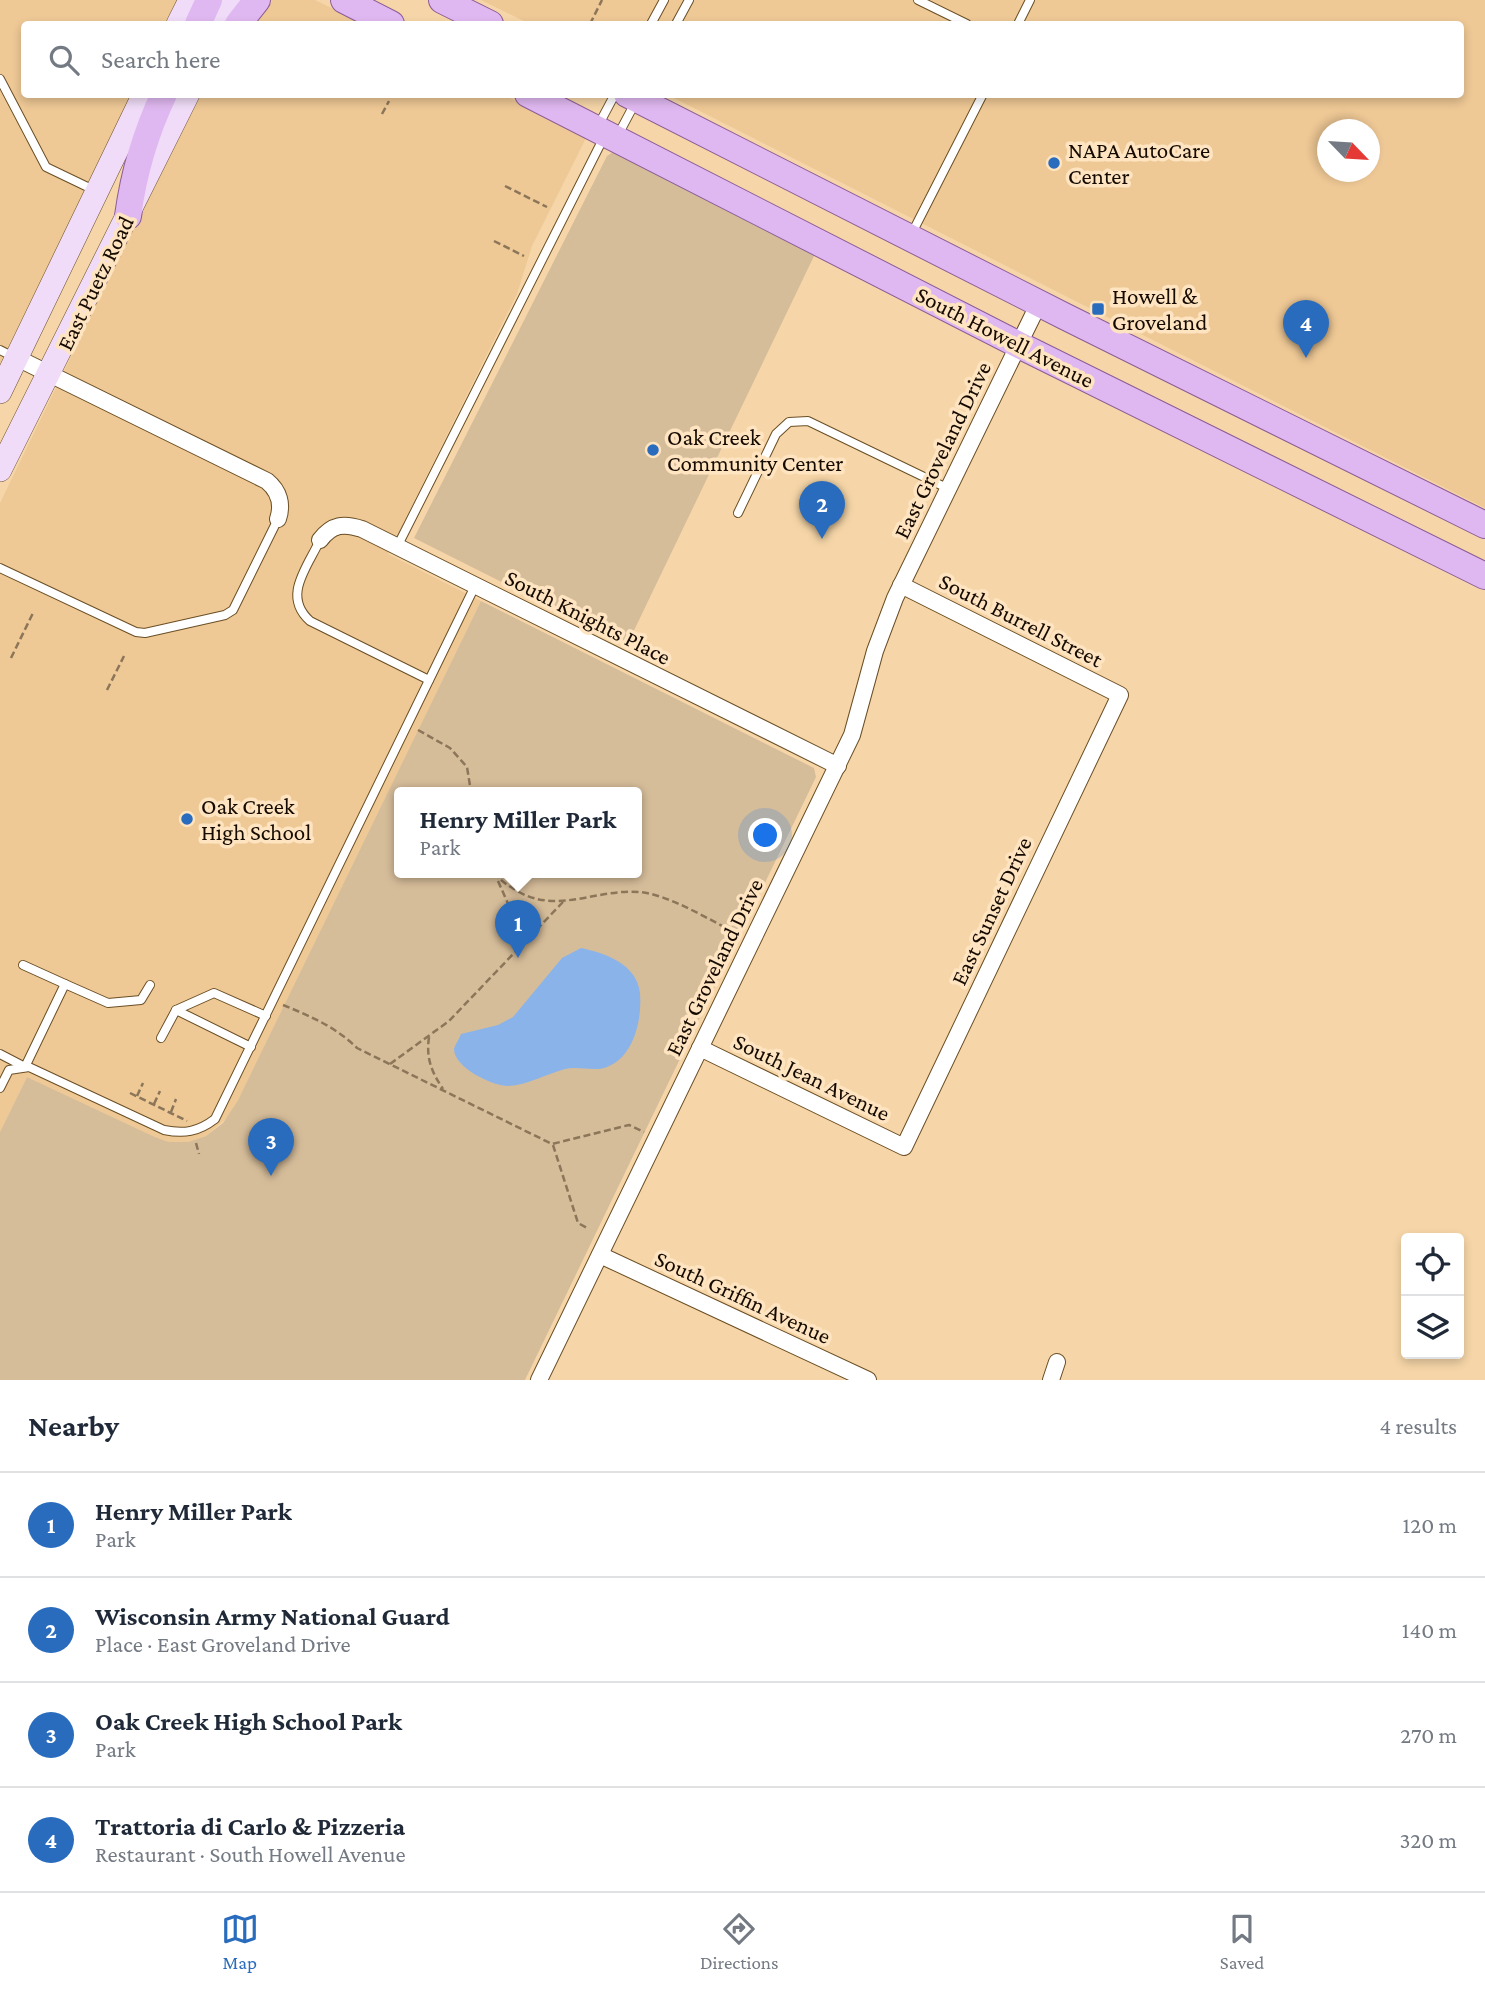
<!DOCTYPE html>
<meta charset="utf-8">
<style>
:root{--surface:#fff;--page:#f2f2f3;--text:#1f2937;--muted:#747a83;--line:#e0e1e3;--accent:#296bbc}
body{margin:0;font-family:"Crimson Pro",serif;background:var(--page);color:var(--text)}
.controls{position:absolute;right:21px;bottom:21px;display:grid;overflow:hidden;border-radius:7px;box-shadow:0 4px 10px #0003}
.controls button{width:63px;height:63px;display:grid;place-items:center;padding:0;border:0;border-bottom:2px solid var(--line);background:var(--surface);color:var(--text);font:35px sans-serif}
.compass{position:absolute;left:1317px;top:119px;width:63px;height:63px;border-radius:50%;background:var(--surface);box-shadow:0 4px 10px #0003;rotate:115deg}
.you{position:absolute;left:766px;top:836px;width:24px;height:24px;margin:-18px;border:5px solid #fff;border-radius:50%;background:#1a73e8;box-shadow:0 0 0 10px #1a73e833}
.badge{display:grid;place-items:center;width:46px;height:46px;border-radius:50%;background:var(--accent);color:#fff;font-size:23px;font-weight:700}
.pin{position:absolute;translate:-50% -58px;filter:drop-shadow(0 2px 4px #0008)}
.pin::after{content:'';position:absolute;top:37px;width:24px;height:21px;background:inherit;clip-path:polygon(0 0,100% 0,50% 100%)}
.popup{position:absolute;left:394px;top:787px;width:248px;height:91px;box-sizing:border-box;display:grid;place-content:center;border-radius:7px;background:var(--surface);filter:drop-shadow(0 2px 5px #0005);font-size:23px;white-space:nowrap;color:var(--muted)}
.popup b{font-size:26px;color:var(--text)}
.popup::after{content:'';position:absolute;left:50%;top:100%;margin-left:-14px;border:14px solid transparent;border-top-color:var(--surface)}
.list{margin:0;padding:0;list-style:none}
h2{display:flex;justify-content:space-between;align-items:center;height:91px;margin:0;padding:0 28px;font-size:30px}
h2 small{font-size:23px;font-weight:400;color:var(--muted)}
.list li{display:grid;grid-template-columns:46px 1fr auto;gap:21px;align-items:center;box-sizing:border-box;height:105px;padding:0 28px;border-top:2px solid var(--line)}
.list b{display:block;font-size:26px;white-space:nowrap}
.list p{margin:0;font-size:23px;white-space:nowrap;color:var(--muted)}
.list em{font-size:23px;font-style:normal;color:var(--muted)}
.icon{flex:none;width:38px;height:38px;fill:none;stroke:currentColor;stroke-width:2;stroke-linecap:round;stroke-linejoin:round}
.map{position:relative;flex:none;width:1485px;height:1380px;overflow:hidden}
.search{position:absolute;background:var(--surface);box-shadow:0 4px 10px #0003;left:21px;right:21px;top:21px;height:77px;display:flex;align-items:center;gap:18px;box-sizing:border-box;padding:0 24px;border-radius:7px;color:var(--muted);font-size:26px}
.sheet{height:511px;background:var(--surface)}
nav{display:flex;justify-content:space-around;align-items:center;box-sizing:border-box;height:98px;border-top:2px solid var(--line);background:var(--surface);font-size:19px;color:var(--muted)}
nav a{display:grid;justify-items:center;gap:4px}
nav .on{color:var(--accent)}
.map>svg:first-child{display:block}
.built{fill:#eec895;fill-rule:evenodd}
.green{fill:#d6bd9a;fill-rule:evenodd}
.water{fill:#8ab3ea}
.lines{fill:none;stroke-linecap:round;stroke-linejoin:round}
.lane-casing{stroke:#6a4e24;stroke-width:10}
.street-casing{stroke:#6a4e24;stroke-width:18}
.secondary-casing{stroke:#6a4e24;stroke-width:24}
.primary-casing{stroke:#8c5d97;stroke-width:28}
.path{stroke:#8c7659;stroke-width:2.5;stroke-dasharray:7 3.5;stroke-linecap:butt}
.lane{stroke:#fff;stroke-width:8}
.street{stroke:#fff;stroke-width:16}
.secondary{stroke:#f0dcf8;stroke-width:23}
.primary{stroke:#e0b8f1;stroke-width:26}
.poi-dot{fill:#296bbc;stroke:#fee4c0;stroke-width:2.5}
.labels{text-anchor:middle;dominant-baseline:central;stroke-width:7;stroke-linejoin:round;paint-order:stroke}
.poi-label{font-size:23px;fill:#150a00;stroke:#fee4c0;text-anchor:start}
.street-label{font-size:23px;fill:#150a00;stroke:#fee4c0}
</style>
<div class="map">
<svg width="1485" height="1380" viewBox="0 0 1485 1380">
<rect width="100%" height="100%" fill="#f6d6a8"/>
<g class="built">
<path d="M0,0H180L168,24H24V94L134,95L0,371Z"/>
<path d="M265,0H315L364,24H247Z"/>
<path d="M481,0H1485V508L668,95L1460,94V24H530ZM1328,130H1370V172H1328Z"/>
<path d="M198,95H504L587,136L532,246L517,294L388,554L481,601L237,1102L228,1117L206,1136L188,1142H169L155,1137L27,1077L0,1132V503Z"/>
</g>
<g class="green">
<path d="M613,152L816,252L627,645L414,538L607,156Z"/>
<path d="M481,601L810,766L814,768L816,777L525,1380H0V1132L27,1077L155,1137L169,1142H188L206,1136L223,1123L237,1102ZM399,792H637V872H399Z"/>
</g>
<path class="water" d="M581,948C605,953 637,964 640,993C642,1018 635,1056 607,1067C595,1072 578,1066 565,1069C546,1074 528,1085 508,1086C493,1086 454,1068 454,1049C455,1045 459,1039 461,1034L498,1025L513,1017L562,958Z"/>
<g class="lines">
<g class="lane-casing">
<g id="lane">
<path d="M918,0L967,24"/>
<path d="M651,24L664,0"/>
<path d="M676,24L689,0"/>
<path d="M1018,24L1030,0"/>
<path d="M0,79L46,167L96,191"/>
<path d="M598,126L615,94"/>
<path d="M618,135L635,103"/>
<path d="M911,235L983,94"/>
<path d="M0,350L14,357"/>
<path d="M738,513L776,434L789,422L808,421L949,489"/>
<path d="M320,540C307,568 282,596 310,621L429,680"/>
<path d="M397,547L604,137"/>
<path d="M0,568L136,632L145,633L225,615L233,610L278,519"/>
<path d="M23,965L65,984"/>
<path d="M176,1010L214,993L266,1016"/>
<path d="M161,1038L176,1010L251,1047"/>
<path d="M0,1054L25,1067L65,984L108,1003L141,1000L150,985"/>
<path d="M0,1088L9,1070L29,1067L164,1130C184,1134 198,1132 215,1119L475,586"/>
</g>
</g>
<g class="street-casing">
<g id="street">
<path d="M17,358L267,481C279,491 283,504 278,519"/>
<path d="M320,540C332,524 344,523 362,529L838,766"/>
<path d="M700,1048L904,1147L1120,695L901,585"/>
<path d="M600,1255L868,1380"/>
<path d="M539,1380L852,735L875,651L895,598L1039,303"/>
<path d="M1051,1380L1057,1362"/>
</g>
</g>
<g class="secondary-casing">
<g id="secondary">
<path d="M178,24L190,0"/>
<path d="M222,24L234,0"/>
<path d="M0,392L144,94"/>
<path d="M0,470L188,94"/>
</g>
</g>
<g class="primary-casing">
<g id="primary">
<path d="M344,0L391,24"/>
<path d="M442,0L490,24"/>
<path d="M198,24L209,0"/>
<path d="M238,24L257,0"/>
<path d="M528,94L1019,345L1485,576"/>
<path d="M627,94L1064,316L1485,525"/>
<path d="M128,216C134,172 145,134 164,94"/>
</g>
</g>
<g class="path">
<path d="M590,24L602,0"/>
<path d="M382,114L389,101"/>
<path d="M505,186L547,207"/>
<path d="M494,241L524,256"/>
<path d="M11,658L33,613"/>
<path d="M107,690L124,656"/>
<path d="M418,730L450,748L467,767L471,792"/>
<path d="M494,872C501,882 509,886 519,892C562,916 606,883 651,894C680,901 713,922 740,935"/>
<path d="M498,881L525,942"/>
<path d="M283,1005C310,1016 336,1027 357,1048L552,1144L629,1125L644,1132"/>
<path d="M429,1037C426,1058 431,1071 443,1089"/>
<path d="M390,1064L449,1021L563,902"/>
<path d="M130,1093L187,1121"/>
<path d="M137,1096L143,1083"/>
<path d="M154,1104L160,1091"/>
<path d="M171,1112L176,1099"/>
<path d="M196,1143L199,1154"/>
<path d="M553,1145L578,1223L589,1229"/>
</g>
<use href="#lane" class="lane"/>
<use href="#street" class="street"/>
<use href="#secondary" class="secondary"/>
<use href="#primary" class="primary"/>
</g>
<g class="poi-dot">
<circle cx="1054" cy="163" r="7"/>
<rect x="1091" y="302" width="14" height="14" rx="3.5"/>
<circle cx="653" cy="450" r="7"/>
<circle cx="187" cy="819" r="7"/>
</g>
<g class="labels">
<g class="poi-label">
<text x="1068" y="150">NAPA AutoCare<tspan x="1068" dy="26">Center</tspan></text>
<text x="1112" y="296">Howell &amp;<tspan x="1112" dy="26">Groveland</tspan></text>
<text x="667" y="437">Oak Creek<tspan x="667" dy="26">Community Center</tspan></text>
<text x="201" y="806">Oak Creek<tspan x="201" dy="26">High School</tspan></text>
</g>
<g class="street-label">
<text transform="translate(95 283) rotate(-64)">East Puetz Road</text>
<text transform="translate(1005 337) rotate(27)">South Howell Avenue</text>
<text transform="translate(942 450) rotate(-64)">East Groveland Drive</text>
<text transform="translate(588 617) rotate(27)">South Knights Place</text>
<text transform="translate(1021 620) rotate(27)">South Burrell Street</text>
<text transform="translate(991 911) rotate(-65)">East Sunset Drive</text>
<text transform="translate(714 967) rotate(-64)">East Groveland Drive</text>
<text transform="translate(812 1077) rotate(26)">South Jean Avenue</text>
<text transform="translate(743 1297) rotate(25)">South Griffin Avenue</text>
</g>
</g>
</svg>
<div class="controls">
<button><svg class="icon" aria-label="locate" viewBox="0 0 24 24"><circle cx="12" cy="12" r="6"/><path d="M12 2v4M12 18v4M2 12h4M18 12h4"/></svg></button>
<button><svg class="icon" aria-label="layers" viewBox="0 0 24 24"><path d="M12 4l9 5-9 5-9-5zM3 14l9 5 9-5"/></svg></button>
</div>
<svg class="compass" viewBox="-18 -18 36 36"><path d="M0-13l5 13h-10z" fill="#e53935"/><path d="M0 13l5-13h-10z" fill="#747a83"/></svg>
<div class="you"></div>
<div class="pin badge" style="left:518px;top:958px">1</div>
<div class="popup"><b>Henry Miller Park</b>Park</div>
<div class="pin badge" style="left:822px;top:539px">2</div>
<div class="pin badge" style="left:271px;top:1176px">3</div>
<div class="pin badge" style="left:1306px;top:358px">4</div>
<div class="search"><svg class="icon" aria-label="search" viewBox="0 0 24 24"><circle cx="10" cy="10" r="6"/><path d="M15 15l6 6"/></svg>Search here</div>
</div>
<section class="sheet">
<h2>Nearby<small>4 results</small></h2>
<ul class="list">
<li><span class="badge">1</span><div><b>Henry Miller Park</b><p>Park</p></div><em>120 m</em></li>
<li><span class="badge">2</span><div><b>Wisconsin Army National Guard</b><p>Place · East Groveland Drive</p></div><em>140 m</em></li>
<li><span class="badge">3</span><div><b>Oak Creek High School Park</b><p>Park</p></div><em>270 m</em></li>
<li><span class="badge">4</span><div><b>Trattoria di Carlo &amp; Pizzeria</b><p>Restaurant · South Howell Avenue</p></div><em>320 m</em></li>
</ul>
</section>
<nav>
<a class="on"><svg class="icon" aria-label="map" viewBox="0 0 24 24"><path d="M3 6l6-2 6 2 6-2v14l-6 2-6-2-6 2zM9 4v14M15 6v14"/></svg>Map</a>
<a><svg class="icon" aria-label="directions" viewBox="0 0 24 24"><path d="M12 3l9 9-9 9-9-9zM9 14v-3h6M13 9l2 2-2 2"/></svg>Directions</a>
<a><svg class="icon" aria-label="saved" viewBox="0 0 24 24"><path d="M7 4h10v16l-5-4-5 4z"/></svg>Saved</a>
</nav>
